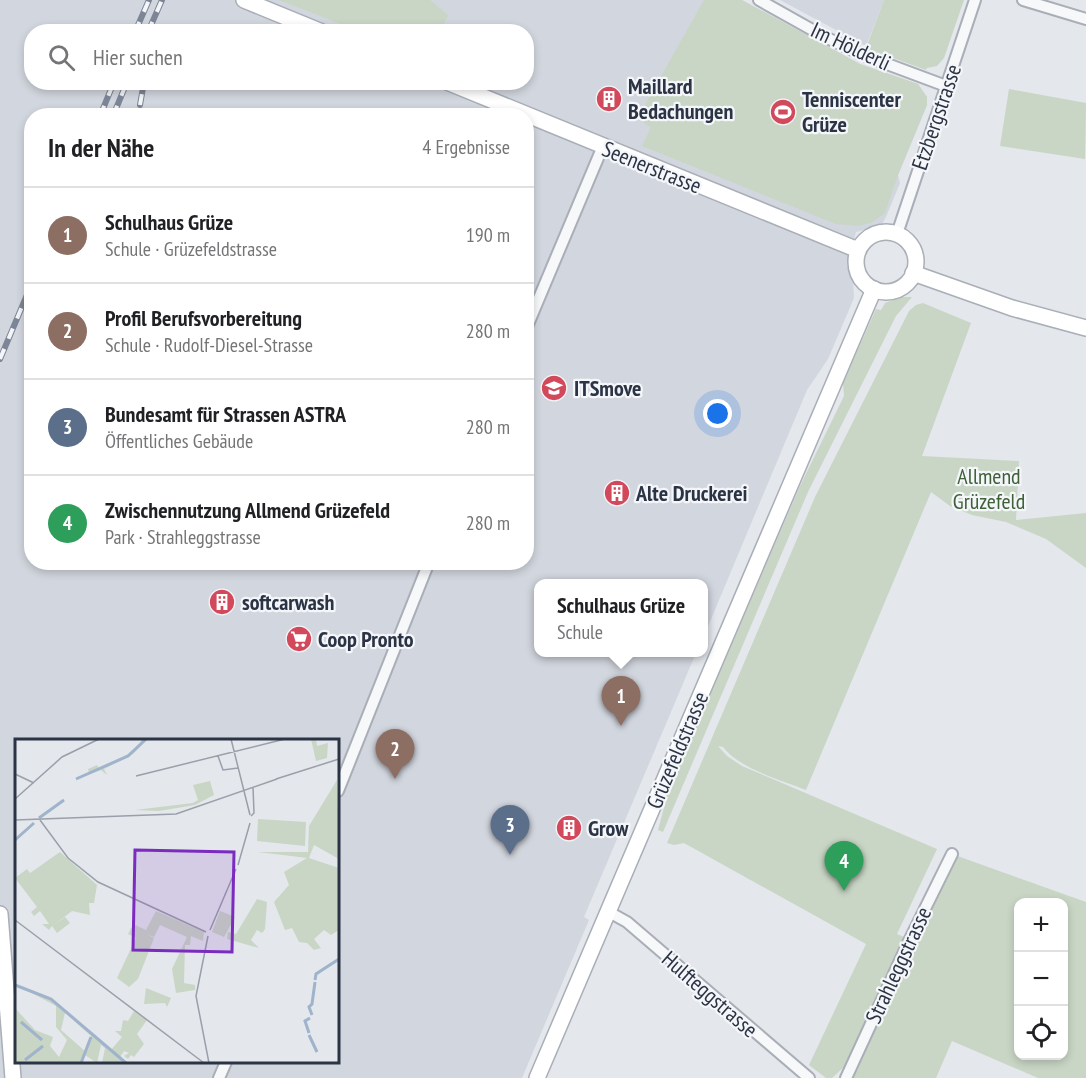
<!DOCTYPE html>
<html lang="de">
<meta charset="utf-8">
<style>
:root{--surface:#fff;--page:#f6f6f6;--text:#202124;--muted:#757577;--line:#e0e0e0;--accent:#7c3aed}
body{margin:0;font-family:"PT Sans Narrow",sans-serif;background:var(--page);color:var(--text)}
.controls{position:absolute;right:18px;bottom:18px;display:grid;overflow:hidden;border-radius:12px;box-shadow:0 3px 9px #0003}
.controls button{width:54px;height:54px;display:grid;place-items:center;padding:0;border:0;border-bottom:2px solid var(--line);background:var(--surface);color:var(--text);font:30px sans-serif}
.you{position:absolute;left:718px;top:414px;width:21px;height:21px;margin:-15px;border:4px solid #fff;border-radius:50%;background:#1a73e8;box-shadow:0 0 0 9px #1a73e833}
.badge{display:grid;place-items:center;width:39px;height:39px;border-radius:50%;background:var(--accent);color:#fff;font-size:20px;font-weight:700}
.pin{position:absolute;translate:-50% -50px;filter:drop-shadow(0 2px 3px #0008)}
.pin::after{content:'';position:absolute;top:32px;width:21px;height:18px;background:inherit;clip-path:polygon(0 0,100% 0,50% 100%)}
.popup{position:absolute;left:534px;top:579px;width:174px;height:78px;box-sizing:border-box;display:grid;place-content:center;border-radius:12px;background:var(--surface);filter:drop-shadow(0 2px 4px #0005);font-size:20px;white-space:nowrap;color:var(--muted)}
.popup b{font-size:22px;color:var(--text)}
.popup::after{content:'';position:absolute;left:50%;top:100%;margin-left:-12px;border:12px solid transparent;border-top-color:var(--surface)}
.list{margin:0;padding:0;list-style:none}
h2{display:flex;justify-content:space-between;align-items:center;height:78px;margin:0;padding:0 24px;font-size:26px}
h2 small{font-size:20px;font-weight:400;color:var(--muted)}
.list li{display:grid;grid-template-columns:39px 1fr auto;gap:18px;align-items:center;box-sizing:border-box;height:96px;padding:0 24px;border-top:2px solid var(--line)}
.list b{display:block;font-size:22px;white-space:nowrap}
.list p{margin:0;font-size:20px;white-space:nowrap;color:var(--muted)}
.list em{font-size:20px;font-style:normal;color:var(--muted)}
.icon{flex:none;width:33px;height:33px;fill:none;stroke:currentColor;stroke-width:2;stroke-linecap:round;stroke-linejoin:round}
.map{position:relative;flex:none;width:1086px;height:1078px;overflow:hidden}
.search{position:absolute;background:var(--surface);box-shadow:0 3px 9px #0003;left:24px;top:24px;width:510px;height:66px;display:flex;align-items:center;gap:15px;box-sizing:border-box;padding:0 21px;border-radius:24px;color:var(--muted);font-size:22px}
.panel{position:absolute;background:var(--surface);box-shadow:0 3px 9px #0003;left:24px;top:108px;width:510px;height:462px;border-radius:24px}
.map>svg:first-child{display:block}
.built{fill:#d2d6de;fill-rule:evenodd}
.green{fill:#c9d6c5;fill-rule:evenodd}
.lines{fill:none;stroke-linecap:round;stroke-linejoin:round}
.street-casing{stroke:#a9aeb7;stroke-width:14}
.secondary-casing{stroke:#a9aeb7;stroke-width:18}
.street{stroke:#f7f8fa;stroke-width:10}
.secondary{stroke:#fff;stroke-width:15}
.rail-casing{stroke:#7d8696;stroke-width:6}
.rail{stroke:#f4f6f9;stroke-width:4;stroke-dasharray:11;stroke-linecap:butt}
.labels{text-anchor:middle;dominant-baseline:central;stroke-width:4.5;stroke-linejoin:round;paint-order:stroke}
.street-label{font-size:22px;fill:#2b3445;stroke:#f4f6f9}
.poi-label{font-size:22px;font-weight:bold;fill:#2b3445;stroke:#f4f6f9;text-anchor:start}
.park-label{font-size:22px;fill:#3f6138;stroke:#f4f6f9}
.inset-river{fill:none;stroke:#9fb4cc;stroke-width:3}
.inset-road{fill:none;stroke:#9a9fa9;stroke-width:1.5}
.view{fill:#7b2cbf;fill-opacity:0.15;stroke:#7b2cbf;stroke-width:3}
.inset-edge{fill:none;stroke:#2b3445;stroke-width:3}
</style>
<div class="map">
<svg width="1086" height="1078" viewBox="0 0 1086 1078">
<rect width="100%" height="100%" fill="#e4e7ec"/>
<g class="built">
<path d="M0,0H742L860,64L918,84L927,97V105L898,175L900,183L886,217L882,224L877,227L856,232L847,265L853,277L854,298L828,359L807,390L704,636V584H538V652L696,653L584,917L589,920L522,1078H0ZM32,32H526V82H32ZM32,116H526V562H32ZM16,740H338V1062H16Z"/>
<path d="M780,0H884L866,46Z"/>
</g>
<g class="green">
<path d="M279,0H430L448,15L441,31H359Z"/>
<path d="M704,0H742L860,64L918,84L927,97V105L898,175L885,213L871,223L857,226L836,224L642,146L651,127L637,119Z"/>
<path d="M884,0H964L944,58L937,66L927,68L926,70L866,48Z"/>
<path d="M1009,89L1086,103L1085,159L1000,146Z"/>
<path d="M900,297H912L896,316L808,492L663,832L658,830L669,789L800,486L844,396L843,383L876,309L881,310L885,303Z"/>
<path d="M923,303L971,323L922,456L1019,461L1016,520L1086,513V568L1046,539L1006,522L972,515L950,506L931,492L806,790C781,780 740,769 723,747L718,746L727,756L742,766L937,849L897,934L904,937L844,1067L832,1078H826L809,1065L866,944L684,843L674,845L667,843L815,497L909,311L916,305Z"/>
<path d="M952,854L1086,902V1078H1038L952,1041L936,1078H846ZM1018,902H1064V1056H1018Z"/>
</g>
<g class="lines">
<g class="street-casing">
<g id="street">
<path d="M759,0L825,37L863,55L946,86"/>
<path d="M1023,0L1086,19"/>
<path d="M897,234L975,0"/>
<path d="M526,329L603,146"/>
<path d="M338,791L429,562"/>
<path d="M609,912L627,922L809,1078"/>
<path d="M219,1078L226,1062"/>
<path d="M846,1078L910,939L952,854"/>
</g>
</g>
<g class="secondary-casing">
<g id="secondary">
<path d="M244,0L322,32"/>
<path d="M447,82L858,250"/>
<circle cx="886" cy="262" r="30"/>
<path d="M913,273L1012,308L1086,328"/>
<path d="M0,914L13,1078"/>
<path d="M537,1078L874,289"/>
</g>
</g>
<use href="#street" class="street"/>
<use href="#secondary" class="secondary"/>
<g class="rail-casing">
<g id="rail">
<path d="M135,32L149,0"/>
<path d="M148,32L162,0"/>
<path d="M140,105L144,82"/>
<path d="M100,116L114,82"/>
<path d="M113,116L127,82"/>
<path d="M0,359L32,283"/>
</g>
</g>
<use href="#rail" class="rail"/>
</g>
<defs>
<g id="building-disc" transform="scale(1.35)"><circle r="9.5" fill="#d1495b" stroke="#f4f6f9"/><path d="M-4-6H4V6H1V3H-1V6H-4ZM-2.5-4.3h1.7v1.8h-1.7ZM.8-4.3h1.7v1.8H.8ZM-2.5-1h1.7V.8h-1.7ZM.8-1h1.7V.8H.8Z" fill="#fff"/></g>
<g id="stadium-disc" transform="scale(1.35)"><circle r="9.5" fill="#d1495b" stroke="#f4f6f9"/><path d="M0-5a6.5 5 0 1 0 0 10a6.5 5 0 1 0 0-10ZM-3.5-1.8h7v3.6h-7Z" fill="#fff"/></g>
<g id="school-disc" transform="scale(1.35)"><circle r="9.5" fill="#d1495b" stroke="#f4f6f9"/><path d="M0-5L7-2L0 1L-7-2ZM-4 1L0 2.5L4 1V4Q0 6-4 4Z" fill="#fff"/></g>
<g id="supermarket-disc" transform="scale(1.35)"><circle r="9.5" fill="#d1495b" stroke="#f4f6f9"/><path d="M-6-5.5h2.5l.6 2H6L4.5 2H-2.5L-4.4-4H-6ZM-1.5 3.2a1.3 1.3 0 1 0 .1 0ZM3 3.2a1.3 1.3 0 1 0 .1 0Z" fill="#fff"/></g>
</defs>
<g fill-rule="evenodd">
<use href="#building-disc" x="609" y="99"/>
<use href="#stadium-disc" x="783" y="112"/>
<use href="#school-disc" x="554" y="388"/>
<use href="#building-disc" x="617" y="493"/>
<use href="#building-disc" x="222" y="602"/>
<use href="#supermarket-disc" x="299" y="639"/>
<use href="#building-disc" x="569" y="828"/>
</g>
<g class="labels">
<g class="street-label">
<text transform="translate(851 46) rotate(25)">Im Hölderli</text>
<text transform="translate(936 117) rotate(-71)">Etzbergstrasse</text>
<text transform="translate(652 167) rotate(22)">Seenerstrasse</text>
<text transform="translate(677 750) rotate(-67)">Grüzefeldstrasse</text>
<text transform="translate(898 965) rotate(-65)">Strahleggstrasse</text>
<text transform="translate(710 994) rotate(41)">Hulfteggstrasse</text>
</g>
<g class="poi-label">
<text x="628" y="86">Maillard<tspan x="628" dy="25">Bedachungen</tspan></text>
<text x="802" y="99">Tenniscenter<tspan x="802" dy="25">Grüze</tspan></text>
<text x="574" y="388">ITSmove</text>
<text x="636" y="493">Alte Druckerei</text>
<text x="242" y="602">softcarwash</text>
<text x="318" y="639">Coop Pronto</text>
<text x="588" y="828">Grow</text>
</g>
<g class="park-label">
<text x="989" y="476">Allmend<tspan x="989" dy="25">Grüzefeld</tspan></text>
</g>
</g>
<g transform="translate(15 739)">
<rect width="324" height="324" fill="#e4e7ec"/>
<path d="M125,0H133L118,15L89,30L92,36L86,31L61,40L74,34L73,30L82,26L84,29L113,15L127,3ZM296,0H301L302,7L313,4L312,19L301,22ZM322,41L324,120L299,106L294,119L324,129V191L316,196L309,191L299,200L306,209L299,211L292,204L284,203L277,189L270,191L259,163L274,146L269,133L292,119L243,113H293L294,87ZM195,42L199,56L180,66L144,72L120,71L178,64L183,61L178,46ZM243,80L291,83L290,107L242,102ZM45,113L82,146L79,164H74L75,176L57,172L39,186L50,178L55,184L42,194L37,187L34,191L27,185H34L25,172L19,177L16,173L22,168L0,139L12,130L15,134ZM242,160L252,163L250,190L247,194L242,191L236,201L244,209L212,200L213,193L221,195ZM141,172L189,193L188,202L176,197L175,206H170L169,244L180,246V251L161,254L157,230L172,198L145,186L139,198L131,195L139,199L123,240L114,248L102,239L121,199L113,195L116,189L120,186L131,191ZM205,172L220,178L209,198L197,193ZM0,245L34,258L96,311L107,298L100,292H106L108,281L113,282L119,272L132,281L122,295L129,305L119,318L116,316L113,320L109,317L114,314L109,312L105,318L114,324H87L90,309L86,306L82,324L70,316L66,324H0V269L20,291L38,298L35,307L44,318L52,301L41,288V267ZM50,274L76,297L71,313L46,291ZM131,249L156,259L152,268L150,264L129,265Z" fill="#c9d6c5" fill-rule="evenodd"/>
<path class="inset-river" d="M61,40L113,17L131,0M24,79L49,61M0,101L19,84M300,241L301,235L324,220M0,246L36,260L111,324M297,276L294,268L297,265L300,243M6,283L27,301M294,294L290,282L295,279M294,296L302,313M10,321L28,307M66,324L76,298"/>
<path class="inset-road" d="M216,0L235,76M203,17L208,31L223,29M0,35L19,44M121,37L270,0M261,40L324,20M0,60L47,18L84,0M236,77L239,74L238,48M0,81L161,75L262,40M25,81L53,119L83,143L191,193M223,126L235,84M0,181L189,324M195,191L221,130M193,197L181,257L194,324"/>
<path class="view" d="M120,111L219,113L217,213L118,211Z"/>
<rect width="324" height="324" class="inset-edge"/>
</g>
</svg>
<div class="controls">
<button>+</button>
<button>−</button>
<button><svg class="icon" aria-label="locate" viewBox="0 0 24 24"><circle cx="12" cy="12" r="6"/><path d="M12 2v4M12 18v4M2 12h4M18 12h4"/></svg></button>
</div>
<div class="you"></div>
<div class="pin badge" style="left:621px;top:726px;background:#8d6e63">1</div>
<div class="popup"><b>Schulhaus Grüze</b>Schule</div>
<div class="pin badge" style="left:395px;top:779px;background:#8d6e63">2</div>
<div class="pin badge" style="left:510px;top:855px;background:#5c6f8a">3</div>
<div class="pin badge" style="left:844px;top:891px;background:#2e9e5b">4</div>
<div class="search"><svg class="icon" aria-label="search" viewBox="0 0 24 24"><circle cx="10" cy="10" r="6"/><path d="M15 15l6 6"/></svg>Hier suchen</div>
<section class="panel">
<h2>In der Nähe<small>4 Ergebnisse</small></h2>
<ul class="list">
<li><span class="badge" style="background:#8d6e63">1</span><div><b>Schulhaus Grüze</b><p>Schule · Grüzefeldstrasse</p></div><em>190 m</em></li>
<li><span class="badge" style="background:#8d6e63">2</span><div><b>Profil Berufsvorbereitung</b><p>Schule · Rudolf-Diesel-Strasse</p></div><em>280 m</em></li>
<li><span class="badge" style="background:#5c6f8a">3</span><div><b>Bundesamt für Strassen ASTRA</b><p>Öffentliches Gebäude</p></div><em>280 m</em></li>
<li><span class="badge" style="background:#2e9e5b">4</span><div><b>Zwischennutzung Allmend Grüzefeld</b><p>Park · Strahleggstrasse</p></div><em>280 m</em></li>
</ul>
</section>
</div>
